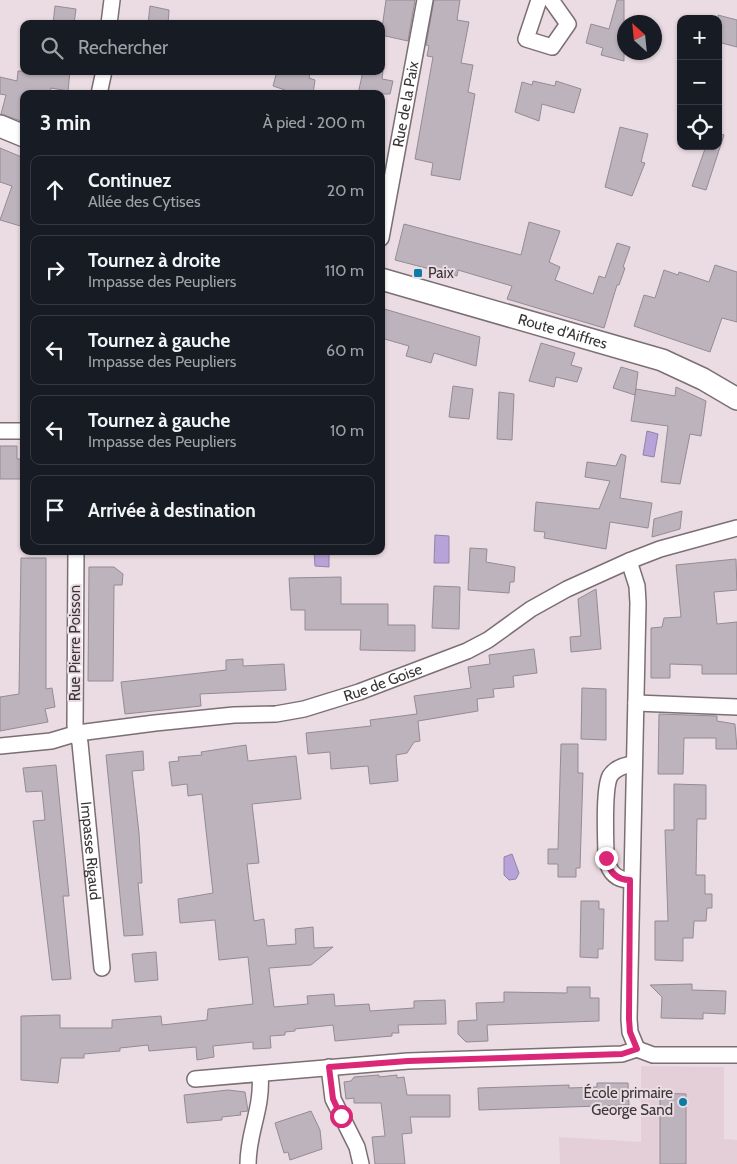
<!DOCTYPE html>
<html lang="fr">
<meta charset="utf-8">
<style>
:root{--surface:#171b24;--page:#20242c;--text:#f1f3f6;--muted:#9ea1a6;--line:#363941}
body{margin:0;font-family:Cabin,sans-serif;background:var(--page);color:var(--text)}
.controls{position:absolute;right:15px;top:15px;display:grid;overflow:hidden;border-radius:10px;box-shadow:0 1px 4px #0004}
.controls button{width:45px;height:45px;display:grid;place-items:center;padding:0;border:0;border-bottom:1px solid var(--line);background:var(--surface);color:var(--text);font:25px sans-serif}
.compass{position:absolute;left:617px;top:15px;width:45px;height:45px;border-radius:50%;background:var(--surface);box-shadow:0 1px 4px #0004;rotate:333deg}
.stop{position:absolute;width:15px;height:15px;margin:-11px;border:4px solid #db2777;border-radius:50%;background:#fff}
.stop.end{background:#db2777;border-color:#fff;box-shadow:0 1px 5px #0008}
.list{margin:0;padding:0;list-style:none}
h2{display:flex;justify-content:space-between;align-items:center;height:65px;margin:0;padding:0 20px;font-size:21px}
h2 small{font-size:16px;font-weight:400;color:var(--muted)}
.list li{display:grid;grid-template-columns:32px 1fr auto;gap:15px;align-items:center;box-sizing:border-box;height:70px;margin:0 10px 10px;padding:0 10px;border:1px solid var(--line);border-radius:10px}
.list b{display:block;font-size:19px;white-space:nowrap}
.list p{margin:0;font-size:16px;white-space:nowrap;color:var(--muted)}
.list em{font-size:16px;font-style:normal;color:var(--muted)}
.icon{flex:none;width:28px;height:28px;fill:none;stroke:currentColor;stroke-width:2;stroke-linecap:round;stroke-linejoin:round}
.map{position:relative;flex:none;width:737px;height:1164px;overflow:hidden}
.search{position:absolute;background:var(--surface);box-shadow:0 1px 4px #0004;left:20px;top:20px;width:365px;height:55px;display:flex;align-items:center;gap:12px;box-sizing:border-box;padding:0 18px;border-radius:10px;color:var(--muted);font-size:19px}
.panel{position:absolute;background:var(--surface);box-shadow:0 1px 4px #0004;left:20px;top:90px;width:365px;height:465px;border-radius:10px}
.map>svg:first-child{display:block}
.built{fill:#e4ced8}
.water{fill:#b8a3d9;stroke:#9282a8}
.building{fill:#bdb3bd;stroke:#948b94}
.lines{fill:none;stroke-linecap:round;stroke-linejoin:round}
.street-casing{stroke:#7b6f74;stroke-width:18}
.secondary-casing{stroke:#7b6f74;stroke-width:24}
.street{stroke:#fff;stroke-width:15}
.secondary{stroke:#fff;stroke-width:21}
.route{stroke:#db2777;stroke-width:6}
.poi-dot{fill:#0a7ca5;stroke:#eadce2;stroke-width:2}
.labels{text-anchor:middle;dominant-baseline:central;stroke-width:4;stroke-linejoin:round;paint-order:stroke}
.street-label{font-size:15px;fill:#3a3537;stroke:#eadce2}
.poi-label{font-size:15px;fill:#3a3537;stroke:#eadce2;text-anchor:start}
</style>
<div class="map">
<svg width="737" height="1164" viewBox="0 0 737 1164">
<rect width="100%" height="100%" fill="#eadce2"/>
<path class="built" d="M641,1066L724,1067V1139L737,1140V1164H560L559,1137L641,1142Z"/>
<g class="water">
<path d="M647,431L658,434L654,457L643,455Z"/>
<path d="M435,535L449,536V563H434Z"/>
<path d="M314,551H329V567L315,566Z"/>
<path d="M512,854L519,873L516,879L509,880L504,875V857Z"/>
</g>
<g class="building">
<path d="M386,0H415L408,41L381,35Z"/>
<path d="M434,0H460L457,20L469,22L461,63L473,65L468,92L475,94L460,180L431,175L433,163L415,159L433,57L427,56L429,46L426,45Z"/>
<path d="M617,0H624V61L601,55L603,48L586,43L591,24L609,29Z"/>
<path d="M55,6L76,9L74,24H53Z"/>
<path d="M150,6L169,10L168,24H148Z"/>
<path d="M718,15L737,20V47L718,42Z"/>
<path d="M18,71H70L68,91L51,88L50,94H24V122L1,114L6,95L0,94V77L17,81Z"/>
<path d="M277,71L310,74L309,78L315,80L313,94H285V90L273,86Z"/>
<path d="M363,71H383L382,79L393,81L390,94H358Z"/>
<path d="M533,81L555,86L556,81L581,89L574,113L542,104L539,121L515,112L522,82L532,85Z"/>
<path d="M620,127L648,134L641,162L645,163L632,196L605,187Z"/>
<path d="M718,133L724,135L706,190L692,186L706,146H718Z"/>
<path d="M0,148L24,158V227L0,220L12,186L0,182Z"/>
<path d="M529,222L560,231L549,262L560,267L555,280L593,294L599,276L605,278L617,243L630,247L623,267L625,268L619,285H617L604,328L507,299L512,286L458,270L457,276L395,260L404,224L521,255Z"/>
<path d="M715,265L737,272V322L722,318L710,352L634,326L644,295L655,298L664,270L678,275L679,272L709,282Z"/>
<path d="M381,308L480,337L476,366L434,353L431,363L406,356L409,346L381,338Z"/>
<path d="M541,343L575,353L571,365L582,368L577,382L556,377L554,387L529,381Z"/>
<path d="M621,367L638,372L635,395L613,388Z"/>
<path d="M453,386L473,389L469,419L449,417Z"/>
<path d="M676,387L706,401L701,436L690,434L680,484L661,482L668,426L631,421L636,389L675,396Z"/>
<path d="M499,392L514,394L512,440L497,439Z"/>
<path d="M0,446H17V459H24V479H0Z"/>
<path d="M621,454L626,456L620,498L652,503L648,528L610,522L606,549L544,538L545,532L534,531L536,502L599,509L610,481L585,477L587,462L616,466Z"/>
<path d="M682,511L680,529L652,537L654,519Z"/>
<path d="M470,548L487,549L486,562L515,567L514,582H510L509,593L468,590Z"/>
<path d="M21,558H46V689L52,688L55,707L45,709L48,722L0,731V697L19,694Z"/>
<path d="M736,559L737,590L714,592L717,624L737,622V674H702V665L670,664V678H651V628L662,627L664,618L681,617L676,565Z"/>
<path d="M89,567H114L123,574L122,585H114L113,681H88Z"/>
<path d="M341,577V604H388V625H415V651L360,650L361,630H305V610H291L289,578Z"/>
<path d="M434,586L460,587L459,629L432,628Z"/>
<path d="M596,589L601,649L571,652L570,637L581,636L578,599Z"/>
<path d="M534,649L537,673L513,676L514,687L493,689L494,697L477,699L478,711L418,721L420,741L414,742L407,753L396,755L398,781L370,784L368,766L331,769L330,752L308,754L306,733L371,726L370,720L417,714L414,696L471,688L468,667L490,664L489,655Z"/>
<path d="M243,659V666L284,664L286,690L200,694L201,706L125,714L121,682L226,670V660Z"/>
<path d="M582,688L606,689V740L581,739Z"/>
<path d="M659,714L717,716V721L735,724L737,749H716V738H684L683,774H658Z"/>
<path d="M561,744H578V773H583L580,868H576V877H558V864H548V849H558Z"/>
<path d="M246,745L248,761L296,756L301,799L252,804L259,863L247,864L254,921L264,919L267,946L296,944L295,929L313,927L314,948L333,947L311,965L269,968L274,1007L308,1004L307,996L334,994L335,1006L369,1004L370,1011L414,1008V1001L445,1000L446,1024L398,1025L399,1033H392V1036L335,1041L333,1025L295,1029V1031L285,1032V1035L270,1036L271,1048L253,1049V1042L213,1046L214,1057L197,1060L196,1047L149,1051L148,1045L120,1048V1051L84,1054V1058H61L58,1083L21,1080V1016L60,1015V1028H112V1020L161,1016L162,1025L207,1020L208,1009L253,1004L248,957L219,960L215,920L180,923L178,899L213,893L202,794L188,796L187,784L172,786L169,762L179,761L178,757L202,755L201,752Z"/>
<path d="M143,751L144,770L132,771L139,833L142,883H138L143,935L124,936L106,755Z"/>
<path d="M56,765L69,896H63L71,979L52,980L33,821L45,820L42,791L26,792L23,768Z"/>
<path d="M674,784L706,785V819H697L696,875H705V894H712V908H707L706,921H694L693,938H683V961L655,960V921H668L665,830H674Z"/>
<path d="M581,901H599V909H604L603,949H598V958L580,957Z"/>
<path d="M156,952L158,980L135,982L132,954Z"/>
<path d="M692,984V990L726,991L725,1014L703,1013V1019L661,1018L662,997L650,985Z"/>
<path d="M567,987H590V998H599V1021L487,1025L488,1041L466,1042L458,1034V1021L477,1020L476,1003L504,1002V992L567,993Z"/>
<path d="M379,1075V1077L397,1075V1078L404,1077L407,1095H450V1117H410L412,1133L402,1134L405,1164H375L372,1137L385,1136L381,1103H354V1098L346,1099L344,1082L351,1081L354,1077Z"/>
<path d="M597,1083H628L629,1105L479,1110L478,1088L569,1085V1088L597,1087Z"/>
<path d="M228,1090L245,1092L248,1111L240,1112L241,1115L222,1117V1120L187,1123L184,1095Z"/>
<path d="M660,1093L686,1094V1164H660Z"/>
<path d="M311,1111L320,1130L322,1149L290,1160L288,1152L284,1153L275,1123Z"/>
</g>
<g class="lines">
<g class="street-casing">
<g id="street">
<path d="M539,0L526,39L552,47L568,24L551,0"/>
<path d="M109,24L112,0"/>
<path d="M99,94L104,71"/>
<path id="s1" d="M381,238L425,0"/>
<path d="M0,431H24"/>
<path id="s2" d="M76,551L75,726L80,743L102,968"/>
<path d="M636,703L737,707"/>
<path id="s3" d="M0,746L51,741L78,733L155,723L234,715L276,714L304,709L359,692L467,651L488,640L531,609L567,589L629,561L660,549L737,528"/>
<path d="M630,880C616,880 609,872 606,858C606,841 603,790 610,776C615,768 625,765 634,764"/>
<path d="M637,1049L653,1055H737"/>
<path d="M329,1067L333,1099L357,1147L361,1164"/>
<path d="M195,1079L408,1061L622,1054L637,1049L630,1032L629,1019L638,603L637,586L629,561"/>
<path d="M248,1164C248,1131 263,1109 260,1074"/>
</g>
</g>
<g class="secondary-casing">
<g id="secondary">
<path d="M0,126L24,136"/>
<path id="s4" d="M381,279L662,360L703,379L737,399"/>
</g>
</g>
<use href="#street" class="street"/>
<use href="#secondary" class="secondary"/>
</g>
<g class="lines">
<path class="route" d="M341,1116L333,1099L329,1067L408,1061L622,1054L637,1049L630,1032L629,1019L630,880C616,880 609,872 606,858"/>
</g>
<g class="poi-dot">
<rect x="413" y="268" width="10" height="10" rx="2.5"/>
<circle cx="683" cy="1102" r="5"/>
</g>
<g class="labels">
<g class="street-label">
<text stroke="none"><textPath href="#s1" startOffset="136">Rue de la Paix</textPath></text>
<text stroke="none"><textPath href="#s4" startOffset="189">Route d'Aiffres</textPath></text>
<text transform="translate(75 643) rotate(-90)">Rue Pierre Poisson</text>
<text stroke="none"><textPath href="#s3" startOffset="390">Rue de Goise</textPath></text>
<text stroke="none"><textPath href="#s2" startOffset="301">Impasse Rigaud</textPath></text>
</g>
<g class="poi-label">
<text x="428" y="273">Paix</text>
<text x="673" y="1093" text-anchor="end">École primaire<tspan x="673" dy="17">George Sand</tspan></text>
</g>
</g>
</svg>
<div class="controls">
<button>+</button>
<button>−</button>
<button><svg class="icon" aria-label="locate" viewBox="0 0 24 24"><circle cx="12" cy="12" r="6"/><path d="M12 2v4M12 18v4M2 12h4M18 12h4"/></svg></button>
</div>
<svg class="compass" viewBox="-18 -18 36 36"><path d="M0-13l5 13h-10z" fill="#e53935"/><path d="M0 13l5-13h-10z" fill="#9ea1a6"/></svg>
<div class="stop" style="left:341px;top:1116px"></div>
<div class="stop end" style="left:606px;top:858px"></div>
<div class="search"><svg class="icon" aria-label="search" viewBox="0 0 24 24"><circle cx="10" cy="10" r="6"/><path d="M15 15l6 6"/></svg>Rechercher</div>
<section class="panel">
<h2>3 min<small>À pied · 200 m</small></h2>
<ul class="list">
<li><svg class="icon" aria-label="ahead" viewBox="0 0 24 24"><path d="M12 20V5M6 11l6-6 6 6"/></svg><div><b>Continuez</b><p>Allée des Cytises</p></div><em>20 m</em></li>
<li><svg class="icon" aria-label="right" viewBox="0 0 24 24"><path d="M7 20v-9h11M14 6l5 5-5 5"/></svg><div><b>Tournez à droite</b><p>Impasse des Peupliers</p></div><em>110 m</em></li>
<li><svg class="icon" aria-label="left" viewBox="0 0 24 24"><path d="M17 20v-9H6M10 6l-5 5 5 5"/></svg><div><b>Tournez à gauche</b><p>Impasse des Peupliers</p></div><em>60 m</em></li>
<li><svg class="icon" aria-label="left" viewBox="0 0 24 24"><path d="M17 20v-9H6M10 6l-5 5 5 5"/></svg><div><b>Tournez à gauche</b><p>Impasse des Peupliers</p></div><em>10 m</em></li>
<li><svg class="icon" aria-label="arrive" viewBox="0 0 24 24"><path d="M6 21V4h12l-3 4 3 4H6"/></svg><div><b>Arrivée à destination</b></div></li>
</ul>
</section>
</div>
